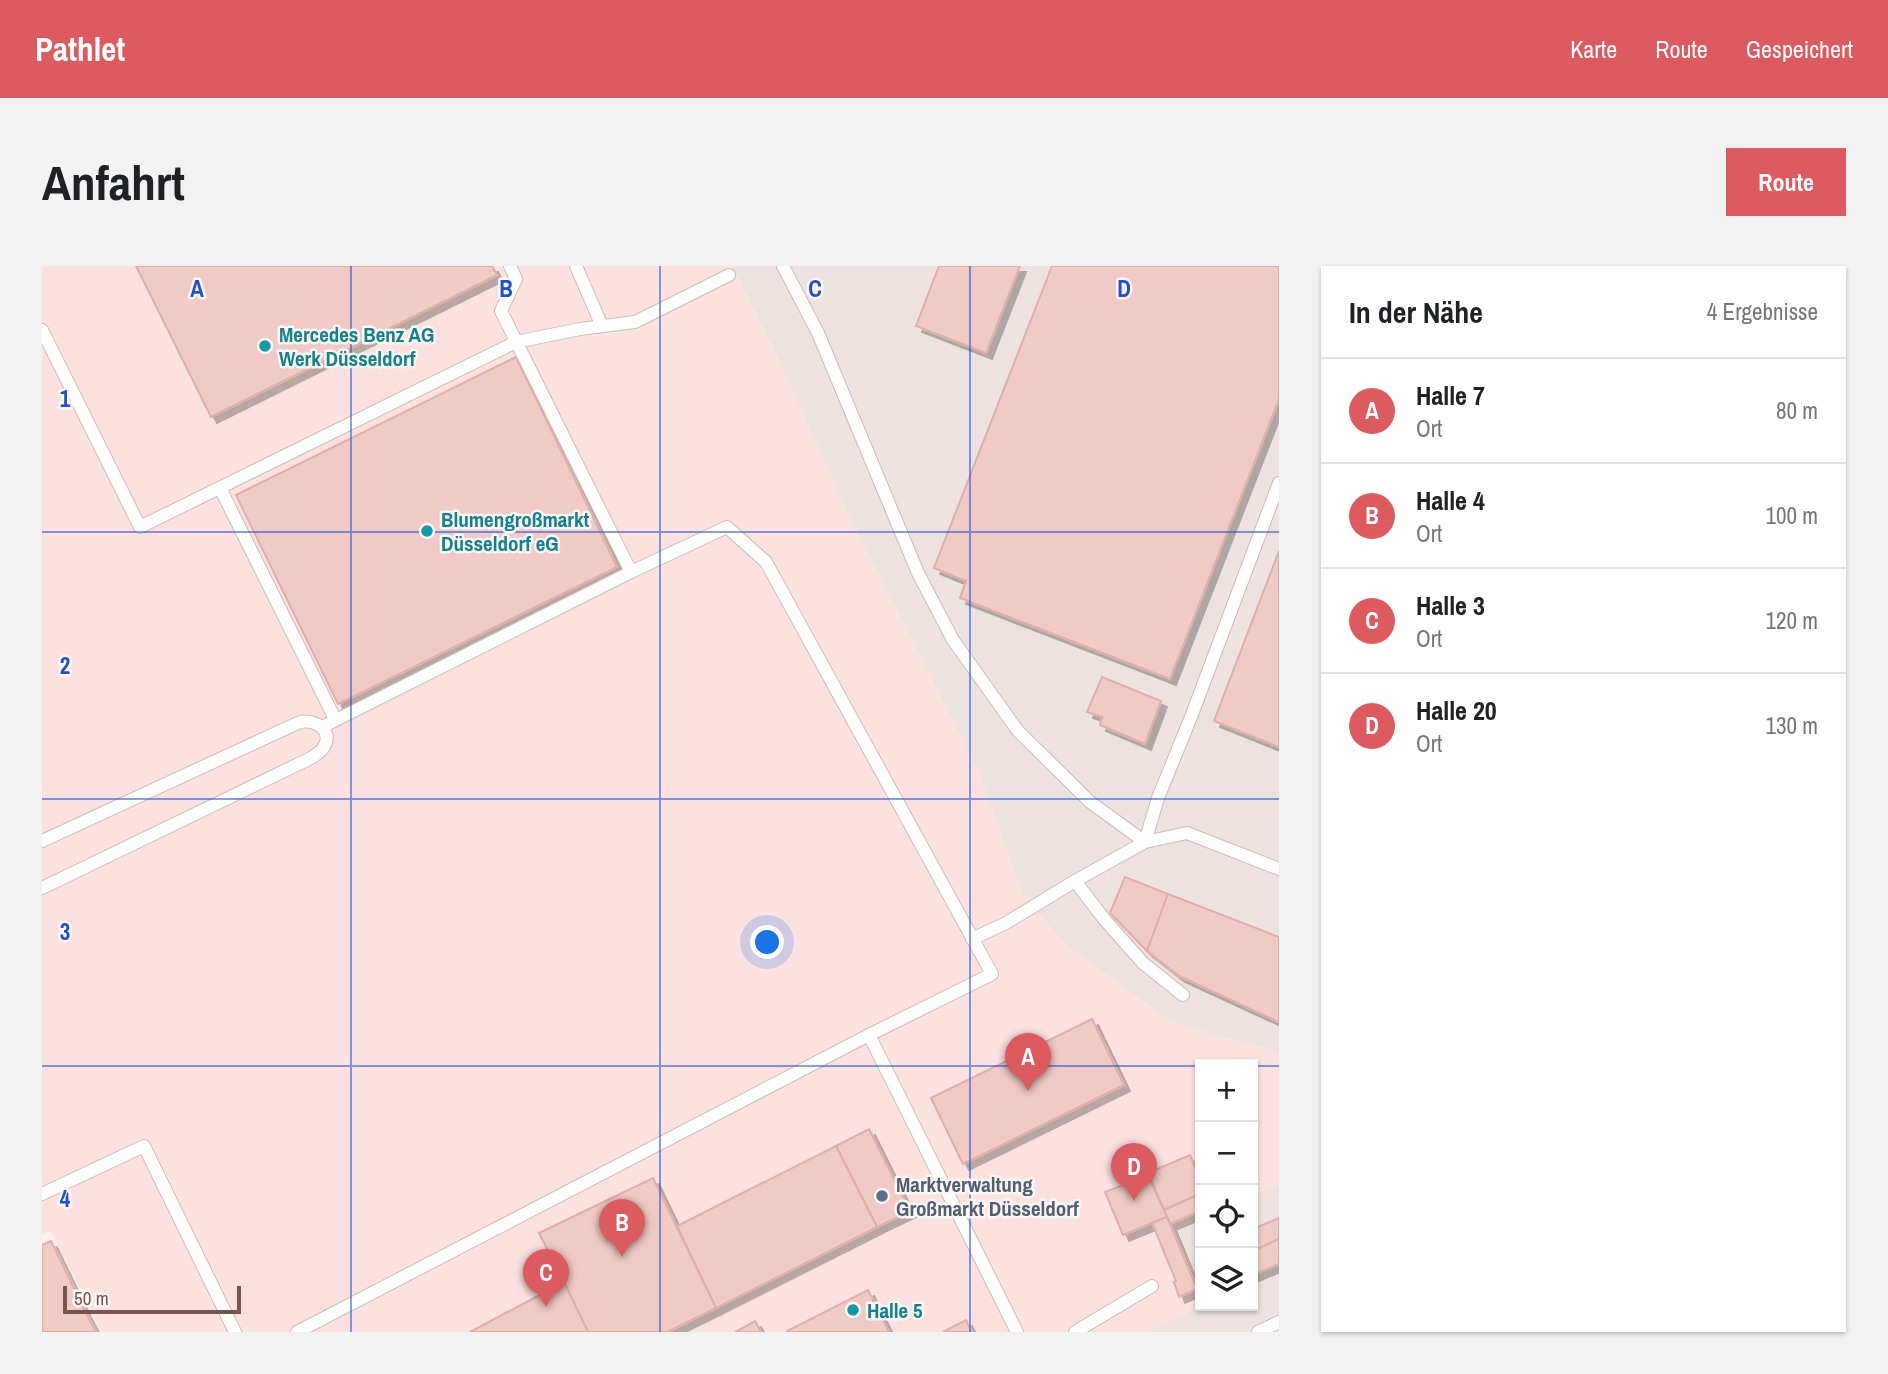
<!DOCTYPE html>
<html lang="de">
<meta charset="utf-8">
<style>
:root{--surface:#fff;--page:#f2f2f2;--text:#202124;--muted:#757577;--line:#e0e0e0;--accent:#dd5a5e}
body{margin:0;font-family:"Archivo Narrow",sans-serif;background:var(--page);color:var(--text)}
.controls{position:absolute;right:21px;bottom:21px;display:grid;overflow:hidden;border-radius:0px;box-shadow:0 2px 5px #0004}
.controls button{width:63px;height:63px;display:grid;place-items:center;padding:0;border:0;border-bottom:2px solid var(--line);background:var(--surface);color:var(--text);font:35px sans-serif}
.scale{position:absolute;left:21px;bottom:18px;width:178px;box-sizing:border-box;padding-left:7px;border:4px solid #76534f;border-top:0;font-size:19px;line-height:24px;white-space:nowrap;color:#76534f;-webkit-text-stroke:5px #fef6f2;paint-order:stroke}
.you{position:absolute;left:726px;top:677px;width:24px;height:24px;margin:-18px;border:5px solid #fff;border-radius:50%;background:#1a73e8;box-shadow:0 0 0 10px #1a73e833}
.badge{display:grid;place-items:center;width:46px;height:46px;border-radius:50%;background:var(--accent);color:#fff;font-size:23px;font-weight:700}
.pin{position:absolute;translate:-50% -58px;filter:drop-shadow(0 2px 4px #0008)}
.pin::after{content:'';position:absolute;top:37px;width:24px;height:21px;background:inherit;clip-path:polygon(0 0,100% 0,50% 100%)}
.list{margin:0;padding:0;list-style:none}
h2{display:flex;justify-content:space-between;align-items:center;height:91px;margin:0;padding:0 28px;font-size:30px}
h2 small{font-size:23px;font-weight:400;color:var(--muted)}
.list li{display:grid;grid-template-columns:46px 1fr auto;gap:21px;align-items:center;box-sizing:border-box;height:105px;padding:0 28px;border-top:2px solid var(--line)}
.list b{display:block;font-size:26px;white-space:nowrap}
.list p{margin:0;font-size:23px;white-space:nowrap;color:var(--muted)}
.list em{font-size:23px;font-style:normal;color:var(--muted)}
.icon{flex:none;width:38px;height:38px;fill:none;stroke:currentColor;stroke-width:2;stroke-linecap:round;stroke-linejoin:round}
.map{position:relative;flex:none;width:1237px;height:1066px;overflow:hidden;border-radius:0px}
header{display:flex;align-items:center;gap:42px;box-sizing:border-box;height:98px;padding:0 35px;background:var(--accent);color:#fff}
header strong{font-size:33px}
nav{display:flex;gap:38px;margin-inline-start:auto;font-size:24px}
.intro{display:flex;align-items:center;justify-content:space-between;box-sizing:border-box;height:168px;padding:0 42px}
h1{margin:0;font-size:49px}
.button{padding:18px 32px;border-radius:0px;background:var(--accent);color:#fff;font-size:24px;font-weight:700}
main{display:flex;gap:42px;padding:0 42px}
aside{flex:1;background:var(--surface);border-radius:0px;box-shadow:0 2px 5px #0004}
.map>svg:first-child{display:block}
.commercial{fill:#fbe2e1}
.industrial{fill:#ece3e1}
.building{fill:#f0cbc5;stroke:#e1aea6;stroke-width:2;filter:url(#shadow)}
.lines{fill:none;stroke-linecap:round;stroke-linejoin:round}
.service-casing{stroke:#d0b9b4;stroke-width:14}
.service{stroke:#fff;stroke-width:12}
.grid{fill:none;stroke:#1d4ed8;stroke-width:2;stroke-opacity:0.55}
.culture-dot{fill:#0f9aa8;stroke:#fef6f2;stroke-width:2.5}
.service-dot{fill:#5c6f8a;stroke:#fef6f2;stroke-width:2.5}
.labels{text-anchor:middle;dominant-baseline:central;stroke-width:5;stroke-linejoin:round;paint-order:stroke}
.culture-label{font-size:21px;font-weight:bold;fill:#0d838f;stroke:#fef6f2;text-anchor:start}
.service-label{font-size:21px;font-weight:bold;fill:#4e5e75;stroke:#fef6f2;text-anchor:start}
.grid-label{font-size:23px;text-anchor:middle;font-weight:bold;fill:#1d4ed8;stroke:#fef6f2;stroke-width:5;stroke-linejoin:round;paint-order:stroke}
</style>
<header>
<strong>Pathlet</strong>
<nav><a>Karte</a><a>Route</a><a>Gespeichert</a></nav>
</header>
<div class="intro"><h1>Anfahrt</h1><a class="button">Route</a></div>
<main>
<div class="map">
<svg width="1237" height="1066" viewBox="0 0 1237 1066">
<defs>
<filter id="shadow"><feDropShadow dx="6" dy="6" stdDeviation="0" flood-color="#0004"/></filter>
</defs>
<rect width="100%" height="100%" fill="#fcf1ec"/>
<path class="commercial" d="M0,0H690L736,92L800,235L938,509L981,630L1131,757L1237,786V917L1211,929V798H1158V953L1135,964L1158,1019V1040L1106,1066H59L9,965L0,968Z"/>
<g class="industrial">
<path d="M690,0H1237V786L1131,757L1026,680L981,630L938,509L800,235L736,92Z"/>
<path d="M1237,917V1066H1106L1158,1040H1211V929Z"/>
<path d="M1158,953V1019L1135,963Z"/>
</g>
<g class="building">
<path d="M94,0H450L455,9L169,151Z"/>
<path d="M897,0H978L944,87L874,60Z"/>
<path d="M1010,0H1237V133L1128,413L918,332L924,315L892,302Z"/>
<path d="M474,91L575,301L296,438L194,229Z"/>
<path d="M1237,285V481L1172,455Z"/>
<path d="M1060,411L1119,435L1103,478L1058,459L1060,451L1045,446Z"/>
<path d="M1083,611L1126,628L1105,685L1068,647Z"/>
<path d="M1126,628L1237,671V756L1137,710L1105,685Z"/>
<path d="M1050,753L1082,819L921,898L889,832Z"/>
<path d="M827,863L868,945L835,961L794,880Z"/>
<path d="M794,880L835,961L674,1042L635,960Z"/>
<path d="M1148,889L1158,913V928L1122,944L1106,907Z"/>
<path d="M1106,909L1125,951L1081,969L1063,926Z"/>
<path d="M611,912L674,1042L625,1066H546L497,967Z"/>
<path d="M1158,928V945L1128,958L1122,944Z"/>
<path d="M1125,951L1155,1023L1137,1031L1132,1016L1134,1015L1110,957Z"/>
<path d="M1237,952V973L1211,985V963Z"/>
<path d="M1237,973V998L1211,1009V985Z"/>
<path d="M9,975L44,1047L54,1066H0V979Z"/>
<path d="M522,1016L546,1066H428Z"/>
<path d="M826,1024L847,1066H746L745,1065Z"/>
<path d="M924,1054L930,1066H901Z"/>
<path d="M713,1055L719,1066H693L697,1064Z"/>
</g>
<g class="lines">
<g class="service-casing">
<g id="service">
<path d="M534,0L560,60"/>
<path d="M741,0L776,67L876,307L911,374L976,465L1048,536L1103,576L1116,532L1149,451L1237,217"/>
<path d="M0,64L98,261L474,76L538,63L593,56L687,9"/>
<path d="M178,222L293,453"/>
<path d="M280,461L589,306L459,45L474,13L468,0"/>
<path d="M0,575L258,456C273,453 292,464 282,481C279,486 273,489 269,492L0,622"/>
<path d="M1033,615L1062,653L1101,697L1141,729"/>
<path d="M930,673L964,657L1033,615L1103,576L1145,567L1237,603"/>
<path d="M827,769L975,1066"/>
<path d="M0,928L102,880L193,1066"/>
<path d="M255,1066L827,769L950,708L724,296L685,261L589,306"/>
<path d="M1033,1066L1110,1020"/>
<path d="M1216,1066L1237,1056"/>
</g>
</g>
<use href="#service" class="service"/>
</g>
<path class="grid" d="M309,0V1066M618,0V1066M928,0V1066M0,266H1237M0,533H1237M0,800H1158M1211,800H1237"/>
<g class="culture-dot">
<circle cx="223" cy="80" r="7"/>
<circle cx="385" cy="265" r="7"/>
<circle cx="811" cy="1044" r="7"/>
</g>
<circle class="service-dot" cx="840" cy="930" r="7"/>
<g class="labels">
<g class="culture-label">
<text x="237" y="68">Mercedes Benz AG<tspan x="237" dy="24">Werk Düsseldorf</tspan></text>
<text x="399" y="253">Blumengroßmarkt<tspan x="399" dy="24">Düsseldorf eG</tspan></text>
<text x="825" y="1044">Halle 5</text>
</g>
<g class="service-label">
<text x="854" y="918">Marktverwaltung<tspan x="854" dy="24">Großmarkt Düsseldorf</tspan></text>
</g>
</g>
<g class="grid-label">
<text x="155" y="31">A</text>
<text x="464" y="31">B</text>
<text x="773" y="31">C</text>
<text x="1082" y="31">D</text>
<text x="23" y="141">1</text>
<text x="23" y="408">2</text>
<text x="23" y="674">3</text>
<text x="23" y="941">4</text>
</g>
</svg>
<div class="controls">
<button>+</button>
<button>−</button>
<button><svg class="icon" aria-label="locate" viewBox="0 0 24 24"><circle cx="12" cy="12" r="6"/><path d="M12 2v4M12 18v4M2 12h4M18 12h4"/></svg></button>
<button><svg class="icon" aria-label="layers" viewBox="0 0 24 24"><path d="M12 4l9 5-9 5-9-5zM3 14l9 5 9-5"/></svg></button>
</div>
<div class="scale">50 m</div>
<div class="you"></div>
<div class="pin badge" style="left:986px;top:825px">A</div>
<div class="pin badge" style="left:580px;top:991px">B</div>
<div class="pin badge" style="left:504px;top:1041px">C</div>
<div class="pin badge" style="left:1092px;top:935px">D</div>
</div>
<aside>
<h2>In der Nähe<small>4 Ergebnisse</small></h2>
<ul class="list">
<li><span class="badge">A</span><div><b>Halle 7</b><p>Ort</p></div><em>80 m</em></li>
<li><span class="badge">B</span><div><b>Halle 4</b><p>Ort</p></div><em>100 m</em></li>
<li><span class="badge">C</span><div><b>Halle 3</b><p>Ort</p></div><em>120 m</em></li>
<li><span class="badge">D</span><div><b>Halle 20</b><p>Ort</p></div><em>130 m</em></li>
</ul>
</aside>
</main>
